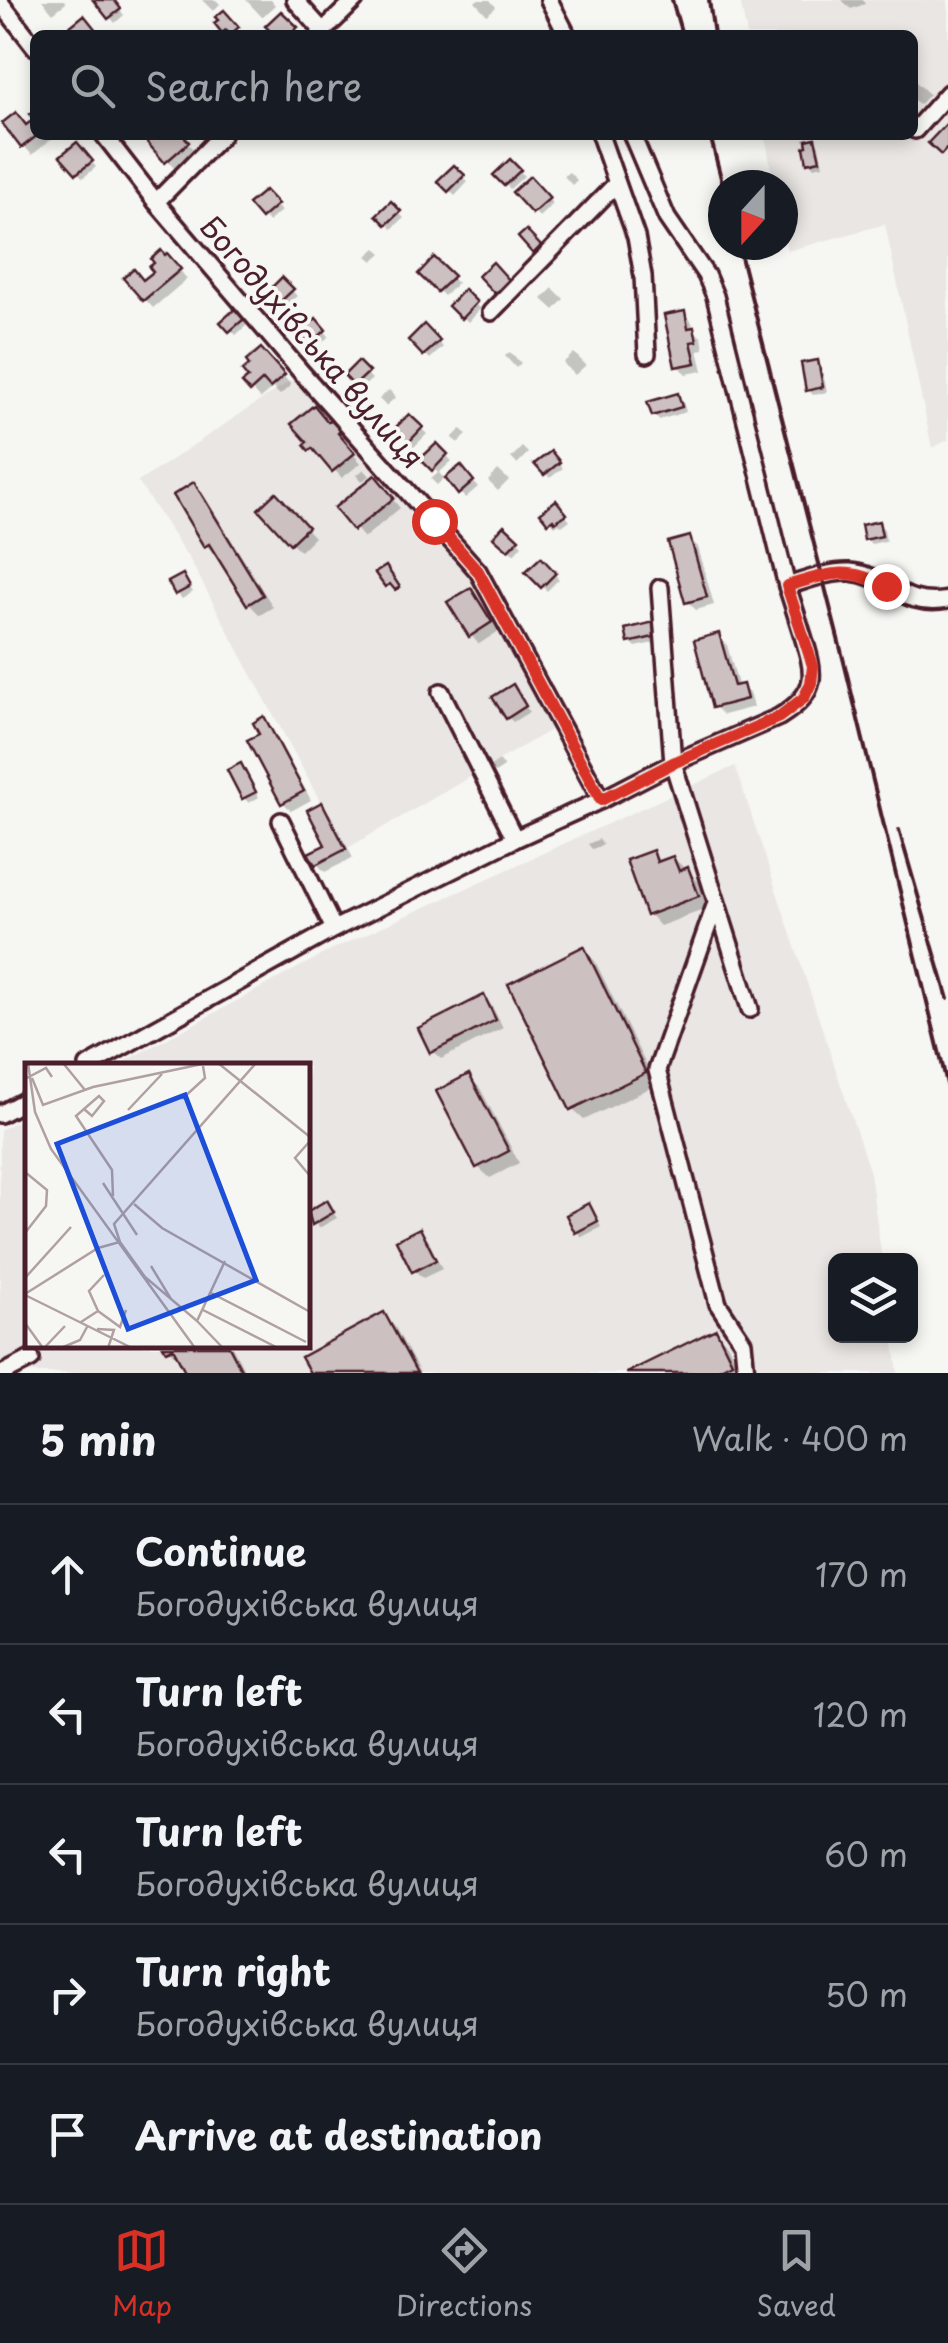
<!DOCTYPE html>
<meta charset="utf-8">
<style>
:root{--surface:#171b24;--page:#20242c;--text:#f1f3f6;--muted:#9ea1a6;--line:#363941;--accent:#d93025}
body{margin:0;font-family:"Playpen Sans",sans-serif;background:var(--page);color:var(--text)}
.controls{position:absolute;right:30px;bottom:30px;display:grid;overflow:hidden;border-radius:15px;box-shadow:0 5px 15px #0003}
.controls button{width:90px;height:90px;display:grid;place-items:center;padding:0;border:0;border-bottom:2px solid var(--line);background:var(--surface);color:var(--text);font:50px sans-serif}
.compass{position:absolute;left:708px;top:170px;width:90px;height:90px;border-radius:50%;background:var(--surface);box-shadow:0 5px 15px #0003;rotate:201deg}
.stop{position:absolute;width:30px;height:30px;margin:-22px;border:8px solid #d93025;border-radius:50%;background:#fff}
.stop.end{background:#d93025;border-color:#fff;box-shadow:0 2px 10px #0008}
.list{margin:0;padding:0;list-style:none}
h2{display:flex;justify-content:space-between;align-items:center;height:130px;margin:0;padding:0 40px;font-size:42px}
h2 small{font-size:32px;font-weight:400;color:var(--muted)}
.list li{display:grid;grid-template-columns:65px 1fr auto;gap:30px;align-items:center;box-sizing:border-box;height:140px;padding:0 40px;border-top:2px solid var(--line)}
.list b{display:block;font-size:38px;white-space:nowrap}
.list p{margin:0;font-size:32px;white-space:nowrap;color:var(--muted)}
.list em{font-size:32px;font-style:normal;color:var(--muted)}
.icon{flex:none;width:55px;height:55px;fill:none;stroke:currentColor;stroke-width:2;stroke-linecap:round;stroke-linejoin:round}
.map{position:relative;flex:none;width:948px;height:1373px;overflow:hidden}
.search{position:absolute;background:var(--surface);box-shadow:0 5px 15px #0003;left:30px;right:30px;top:30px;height:110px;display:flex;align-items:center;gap:25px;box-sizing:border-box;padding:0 35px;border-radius:15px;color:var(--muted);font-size:38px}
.sheet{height:830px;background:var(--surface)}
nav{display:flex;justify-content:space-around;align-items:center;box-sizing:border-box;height:140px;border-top:2px solid var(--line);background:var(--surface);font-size:28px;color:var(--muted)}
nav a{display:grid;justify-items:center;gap:5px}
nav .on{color:var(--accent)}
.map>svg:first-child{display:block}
.built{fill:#e9e6e3}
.shadow{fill:#0003}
.building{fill:#ccc1c0;stroke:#4a1f2b;stroke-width:2.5}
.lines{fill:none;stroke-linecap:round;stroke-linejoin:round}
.minor-casing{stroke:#4a1f2b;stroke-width:22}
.minor{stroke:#f6f6f2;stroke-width:15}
.rail{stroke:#4a1f2b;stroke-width:4}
.route{stroke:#d93025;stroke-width:12}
.labels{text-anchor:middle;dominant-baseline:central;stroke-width:8;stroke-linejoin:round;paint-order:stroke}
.street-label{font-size:30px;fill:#4a1f2b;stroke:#f6f6f2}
.inset-road{fill:none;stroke:#b1a0a2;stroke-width:2.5}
.view{fill:#1d4ed8;fill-opacity:0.15;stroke:#1d4ed8;stroke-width:5}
.inset-edge{fill:none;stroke:#4a1f2b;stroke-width:5}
</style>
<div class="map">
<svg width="948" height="1373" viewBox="0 0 948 1373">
<rect width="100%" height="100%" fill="#f6f6f2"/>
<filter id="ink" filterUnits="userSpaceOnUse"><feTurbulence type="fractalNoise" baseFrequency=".01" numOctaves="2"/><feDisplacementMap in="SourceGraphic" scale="20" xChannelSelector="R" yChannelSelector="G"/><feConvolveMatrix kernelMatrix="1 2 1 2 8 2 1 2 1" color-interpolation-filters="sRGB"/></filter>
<g filter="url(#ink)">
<g class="built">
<path d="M740,0H948V440L932,448L885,224L787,251L783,232V185H774L765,135H913V35H747Z"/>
<path d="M302,373L478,571L559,725L346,849L190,560L138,482Z"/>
<path d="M735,766L870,1173L882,1260H836V1336H893L898,1373H0V1130L27,1115L28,1346H308V1066L118,1065L333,949Z"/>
</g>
<g class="shadow">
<path d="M42,0H64L66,3L53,13Z"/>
<path d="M96,0H112L124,15L115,23Z"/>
<path d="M202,0H216L220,4L213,11Z"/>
<path d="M246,0H271L275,5L262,17Z"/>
<path d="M477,0H490L496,7L487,15L475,2Z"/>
<path d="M842,0H863L865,4L851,9Z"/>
<path d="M916,82L929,94L919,105L913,99V86Z"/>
<path d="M35,121V135H57L32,155L5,124L27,128Z"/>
<path d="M154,135H180L195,151L175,169L148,140Z"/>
<path d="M198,135H216L204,143Z"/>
<path d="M814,141L819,146L823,165L814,167L809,161Z"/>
<path d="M77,145L96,167L83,178L64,156Z"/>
<path d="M510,162L524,176L510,189L497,175Z"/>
<path d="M454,168L468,182L455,196L441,182Z"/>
<path d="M569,172L577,180L572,185L564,176Z"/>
<path d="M530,179L553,204L539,217L516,192Z"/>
<path d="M265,193L281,211L268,222L252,205Z"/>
<path d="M391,205L404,218L392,229L380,215Z"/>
<path d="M376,248L382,253L373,261L367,256Z"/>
<path d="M434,261L457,283L444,296L422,274Z"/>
<path d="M158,263L175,264L187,279L153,308L127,279L144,282L157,272Z"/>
<path d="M282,280L297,296L284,307L270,292Z"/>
<path d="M553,288L564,299L554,310L542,299Z"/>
<path d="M464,293L480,309L468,322L452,306Z"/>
<path d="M235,312L247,325L236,335L224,322Z"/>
<path d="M684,313L692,322L694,330L702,338L704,349L698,350L703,371L686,374L678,366Z"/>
<path d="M316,322L329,336L317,348L303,334Z"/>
<path d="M424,328L443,347L430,359L411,340Z"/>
<path d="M510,352L521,363L516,368L505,356Z"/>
<path d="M574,353L586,365L575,375L563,363Z"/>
<path d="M269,359L291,385L280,395L273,388L260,399L246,384Z"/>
<path d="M817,362L822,368L827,392L813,395L808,389Z"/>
<path d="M358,365L372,379L361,389L347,375Z"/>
<path d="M389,390L396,397L386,406L379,399Z"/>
<path d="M677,396L683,401L686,412L659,420L654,415Z"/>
<path d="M409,417L427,434L414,447L397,430Z"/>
<path d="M329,425L339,431L347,440L344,443L361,463L342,478L321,455L319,457L308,445Z"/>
<path d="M461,429L467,435L458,443L452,438Z"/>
<path d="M437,446L452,461L439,473L444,478L437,485L431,479L438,473L424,459Z"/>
<path d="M522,447L528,453L517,464L511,458Z"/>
<path d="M555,459L563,468L550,478L538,464Z"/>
<path d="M461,468L478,487L465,498L448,479Z"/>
<path d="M364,469L370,476L362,481L357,475Z"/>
<path d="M498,470L509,480L498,491L488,481Z"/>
<path d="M194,485L205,497L273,607L260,615L248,603L218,557L206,545Z"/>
<path d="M383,487L400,508L364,538L338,508Z"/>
<path d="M276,496L314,537L300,551L291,542Z"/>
<path d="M560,508L570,520L562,526L559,523L555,526L543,513Z"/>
<path d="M878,524L884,529L886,541L871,544L866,538Z"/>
<path d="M504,528L522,545L514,554L497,537Z"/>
<path d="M690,539L698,547L714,605L696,610L687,601Z"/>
<path d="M541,561L559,579L547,591L529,572Z"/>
<path d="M183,577L193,592L182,599L177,593Z"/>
<path d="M470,591L479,599L499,631L479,644L471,635Z"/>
<path d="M663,628L666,640L636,647L631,642Z"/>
<path d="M719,636L727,645L739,688L742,687L751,695L754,707L723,715L715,707Z"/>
<path d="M517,692L529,712L513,722L508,717Z"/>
<path d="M263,720L272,728L311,800L291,811L283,802L262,735Z"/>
<path d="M499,760L504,767L495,773L490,766Z"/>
<path d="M240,766L259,797L249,803L244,798Z"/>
<path d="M322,805L330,814L353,858L325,872L317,864L329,846Z"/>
<path d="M599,839L603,845L592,849L588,844Z"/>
<path d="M652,853L662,863L673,858L687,870L699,882L709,908L660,926L649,914Z"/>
<path d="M583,949L595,961L656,1085L584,1120L572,1109Z"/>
<path d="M483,998L492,1006L503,1028L441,1059L432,1051Z"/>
<path d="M468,1077L480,1088L519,1163L490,1178L478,1167Z"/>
<path d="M327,1203L337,1218L319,1228L308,1213Z"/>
<path d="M593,1212L601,1227L582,1237L577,1232Z"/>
<path d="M420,1231L428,1240L442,1269L423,1278L414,1270Z"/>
<path d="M384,1316L395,1327L420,1373H312Z"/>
<path d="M715,1332L727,1343L741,1373H632Z"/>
<path d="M166,1346H232L246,1373H189L182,1360L180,1361Z"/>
</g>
<g class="building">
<path d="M93,0H114L121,9L108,19Z"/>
<path d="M224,10L239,27L230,35L226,30L222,33L214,23L218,20L215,17Z"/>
<path d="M281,11L298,27L290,35H274L265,26Z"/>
<path d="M84,15L96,30L90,35H65L63,32Z"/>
<path d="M35,110V135H38L21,148L2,123L16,112L26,125L34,119L30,114Z"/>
<path d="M948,122V147L941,155L928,143Z"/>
<path d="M150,135H183L189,142L165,163L145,140Z"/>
<path d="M815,138L820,160L807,163L804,147L807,146L806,140Z"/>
<path d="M77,142L93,161L76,174L60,156Z"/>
<path d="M510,159L521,170L504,186L493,175Z"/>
<path d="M454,165L465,175L448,192L437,181Z"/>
<path d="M530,176L550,198L532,214L512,192Z"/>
<path d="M265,190L278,204L261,219L248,204Z"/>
<path d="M391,201L401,211L386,225L376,215Z"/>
<path d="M526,230L541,246L533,254L518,237Z"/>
<path d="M161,250L165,255L167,253L181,269L143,301L123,278L134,269L143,280L153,272L149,267L154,263L151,259Z"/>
<path d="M434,257L454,276L437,292L418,274Z"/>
<path d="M493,262L510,281L495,294L478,276Z"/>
<path d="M282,277L294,289L278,304L267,292Z"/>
<path d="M464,289L477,302L461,319L448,306Z"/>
<path d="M235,309L244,319L229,332L220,322Z"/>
<path d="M685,311L688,328L694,327L697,341L691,342L696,363L675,367L664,315Z"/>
<path d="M316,318L326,330L310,345L300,333Z"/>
<path d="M424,324L440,341L423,356L408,340Z"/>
<path d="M261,348L285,375L270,388L263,380L250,392L242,383L248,378L242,371L249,365L246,361Z"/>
<path d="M818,360L823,387L806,391L801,363Z"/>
<path d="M358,361L369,372L354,386L344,375Z"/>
<path d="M678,393L682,407L652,416L647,402Z"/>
<path d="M314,405L328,422L331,419L341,430L338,433L355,453L332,472L312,448L309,451L304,445L307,442L291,424Z"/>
<path d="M409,414L423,427L407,444L393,430Z"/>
<path d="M437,443L448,454L432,471L420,459Z"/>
<path d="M551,451L560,462L544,475L534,464Z"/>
<path d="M461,465L474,481L458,495L445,478Z"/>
<path d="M375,475L394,498L353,531L334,508Z"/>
<path d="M194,482L263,595L247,605L209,544L204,547L173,495Z"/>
<path d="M276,492L308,527L290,544L258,509Z"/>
<path d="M556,500L567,514L555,522L553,519L548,523L540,513Z"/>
<path d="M879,521L882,536L864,540L861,525Z"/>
<path d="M504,525L519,539L508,550L493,537Z"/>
<path d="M690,536L707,597L685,603L668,542Z"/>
<path d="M541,557L556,573L541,588L525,572Z"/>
<path d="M386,566L400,587L395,590L390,584L385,587L375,573Z"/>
<path d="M183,574L190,587L175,595L168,582Z"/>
<path d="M471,588L492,622L469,637L447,602Z"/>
<path d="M658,621L662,635L628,643L625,629Z"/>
<path d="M719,633L734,686L743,684L747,699L712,708L694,640Z"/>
<path d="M513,684L526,706L506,719L492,697Z"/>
<path d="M264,716L304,791L281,804L247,740L259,734L253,723Z"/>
<path d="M241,763L256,792L242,799L227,770Z"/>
<path d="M322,802L346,849L315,865L308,853L325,845L307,810Z"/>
<path d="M653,850L657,862L673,856L679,871L688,867L699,896L646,916L626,860Z"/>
<path d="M584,946L646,1073L570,1110L508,984Z"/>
<path d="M484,995L496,1020L430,1053L418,1028Z"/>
<path d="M469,1074L509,1151L476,1168L436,1091Z"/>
<path d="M327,1200L334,1212L312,1225L308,1211Z"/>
<path d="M589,1203L598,1221L575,1233L566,1215Z"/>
<path d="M420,1228L436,1260L412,1272L396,1240Z"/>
<path d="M384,1312L417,1373H310L301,1357Z"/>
<path d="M716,1329L732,1362L711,1373H626Z"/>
<path d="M163,1346H229L243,1373H186L173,1348L166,1351Z"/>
</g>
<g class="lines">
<g class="minor-casing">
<g id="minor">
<path d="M295,0L323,31"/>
<path d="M549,0L567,35"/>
<path d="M0,2L35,47"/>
<path d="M319,35L355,0"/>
<path d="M915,130L948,93"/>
<path d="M104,135L156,202L302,373L478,571L601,800"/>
<path d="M600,135L636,237L643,276L647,354"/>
<path d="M632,135L667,218L706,275L715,296L787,586"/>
<path d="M156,202L222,135"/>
<path d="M491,312L616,184"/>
<path d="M660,588L673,763L750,1009"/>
<path d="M441,692L515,839"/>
<path d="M281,821L334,929"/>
<path d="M716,903L657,1070L718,1304L743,1342L746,1373"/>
<path d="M88,1066L334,929L515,839L601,800L673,763L779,717C820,692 815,674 802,633C797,617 792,601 787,586C807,580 830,571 850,572C889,575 900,609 948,600"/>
<path d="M0,1114L28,1099"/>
<path d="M4,1373L31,1359"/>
</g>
</g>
<use href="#minor" class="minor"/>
<g class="rail">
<path d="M672,0L682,35"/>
<path d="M709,0L714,35"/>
<path d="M710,135L723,186"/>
<path d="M738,245L844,662L948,1088"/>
<path d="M899,830L948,999"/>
</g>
</g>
</g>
<g class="lines" filter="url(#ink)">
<path class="route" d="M434,521L478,571L601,800L673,763L779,717L804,698L811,683L813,666L787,586C829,574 845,565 886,586"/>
</g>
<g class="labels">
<g class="street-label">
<text transform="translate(313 341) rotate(49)">Богодухівська вулиця</text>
</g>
</g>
<g transform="translate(25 1063)">
<rect width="285" height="285" fill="#f6f6f2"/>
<path class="inset-road" d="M3,0L10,49L26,86L170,285M38,0L60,27M193,0L285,74M7,15L18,42L68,24L182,0M0,16L21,5L27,14M157,36L180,15L178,3M59,46L67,53L79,38L74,33L59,46L51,53L87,107L88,133M103,47L137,11M285,78L270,95L285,113M0,109L22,127L21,143L0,170M78,120L112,172M109,141L137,165L285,249M95,179L120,214L172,258L200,198M126,203L146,236M0,215L46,164M186,230L281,279M0,231L73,185L95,179L89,161L231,0M0,232L107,285M178,247L253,285M73,248L64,228L79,212M172,258L198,285M56,259L73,248L95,264L101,247M0,260L18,285M72,266L89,267L83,285M19,285L40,263M36,285L55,277L62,264"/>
<path class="view" d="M160,32L231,217L103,266L32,81Z"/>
<rect width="285" height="285" class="inset-edge"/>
</g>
</svg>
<div class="controls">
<button><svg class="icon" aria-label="layers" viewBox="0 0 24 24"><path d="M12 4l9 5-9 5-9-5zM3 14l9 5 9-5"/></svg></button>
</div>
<svg class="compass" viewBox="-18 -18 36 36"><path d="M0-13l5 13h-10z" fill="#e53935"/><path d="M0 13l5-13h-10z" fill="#9ea1a6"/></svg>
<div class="stop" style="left:434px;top:521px"></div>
<div class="stop end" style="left:886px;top:586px"></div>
<div class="search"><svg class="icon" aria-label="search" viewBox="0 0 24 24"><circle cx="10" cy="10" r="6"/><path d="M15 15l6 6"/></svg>Search here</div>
</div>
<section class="sheet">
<h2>5 min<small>Walk · 400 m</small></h2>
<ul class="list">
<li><svg class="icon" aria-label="ahead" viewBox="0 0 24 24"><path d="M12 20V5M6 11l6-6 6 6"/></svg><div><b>Continue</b><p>Богодухівська вулиця</p></div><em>170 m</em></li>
<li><svg class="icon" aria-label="left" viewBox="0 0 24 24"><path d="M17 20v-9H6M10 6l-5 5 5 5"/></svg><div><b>Turn left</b><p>Богодухівська вулиця</p></div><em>120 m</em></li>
<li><svg class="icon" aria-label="left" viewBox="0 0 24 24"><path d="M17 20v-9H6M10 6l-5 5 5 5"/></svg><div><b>Turn left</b><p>Богодухівська вулиця</p></div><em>60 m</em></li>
<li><svg class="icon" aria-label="right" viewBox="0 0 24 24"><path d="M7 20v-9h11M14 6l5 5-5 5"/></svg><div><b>Turn right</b><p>Богодухівська вулиця</p></div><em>50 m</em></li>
<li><svg class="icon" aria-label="arrive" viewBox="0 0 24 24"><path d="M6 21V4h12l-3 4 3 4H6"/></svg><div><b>Arrive at destination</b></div></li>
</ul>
</section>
<nav>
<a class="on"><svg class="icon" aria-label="map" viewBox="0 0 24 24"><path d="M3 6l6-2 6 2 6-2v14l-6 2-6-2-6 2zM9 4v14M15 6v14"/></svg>Map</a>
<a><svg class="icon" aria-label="directions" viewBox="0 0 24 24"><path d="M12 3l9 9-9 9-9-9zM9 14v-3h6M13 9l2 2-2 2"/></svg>Directions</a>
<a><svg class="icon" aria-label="saved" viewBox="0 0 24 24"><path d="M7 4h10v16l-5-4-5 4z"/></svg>Saved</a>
</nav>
